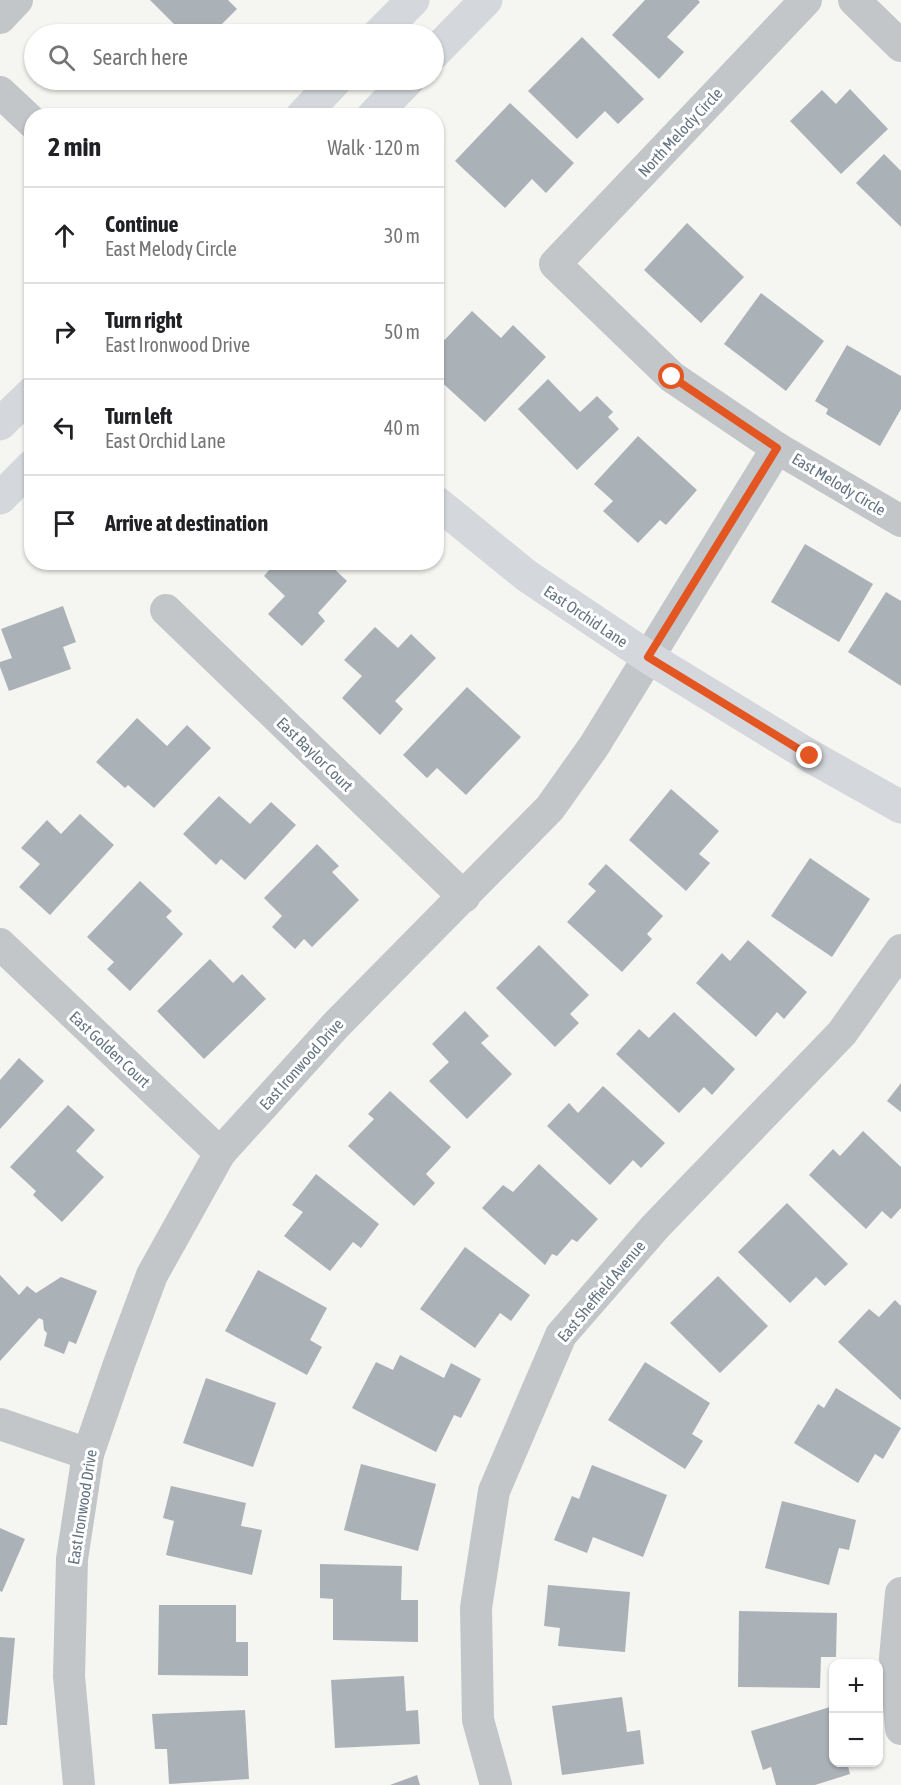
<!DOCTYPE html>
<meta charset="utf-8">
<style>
:root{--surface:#fff;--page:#f2f2f2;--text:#202124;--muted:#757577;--line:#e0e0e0}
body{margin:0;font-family:"Asap Condensed",sans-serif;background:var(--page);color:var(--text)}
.controls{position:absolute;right:18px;bottom:18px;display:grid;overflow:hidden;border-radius:12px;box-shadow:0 2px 4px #0004}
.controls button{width:54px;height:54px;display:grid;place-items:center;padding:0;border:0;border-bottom:2px solid var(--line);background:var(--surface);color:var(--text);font:30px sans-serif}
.stop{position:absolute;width:18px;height:18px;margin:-14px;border:4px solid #e35622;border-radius:50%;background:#fff}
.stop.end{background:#e35622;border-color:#fff;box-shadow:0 2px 6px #0008}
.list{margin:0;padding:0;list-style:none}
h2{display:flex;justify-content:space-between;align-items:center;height:78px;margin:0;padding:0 24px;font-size:26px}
h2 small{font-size:20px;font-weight:400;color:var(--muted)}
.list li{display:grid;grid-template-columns:39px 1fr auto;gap:18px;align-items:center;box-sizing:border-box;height:96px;padding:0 24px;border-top:2px solid var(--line)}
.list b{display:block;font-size:22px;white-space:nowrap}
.list p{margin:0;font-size:20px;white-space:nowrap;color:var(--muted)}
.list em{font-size:20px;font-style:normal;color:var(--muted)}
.icon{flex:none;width:33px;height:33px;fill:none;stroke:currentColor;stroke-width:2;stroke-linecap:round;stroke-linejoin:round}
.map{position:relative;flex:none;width:901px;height:1785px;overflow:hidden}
.search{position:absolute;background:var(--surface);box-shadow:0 2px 4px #0004;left:24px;top:24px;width:420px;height:66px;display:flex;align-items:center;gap:15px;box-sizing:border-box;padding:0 21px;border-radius:33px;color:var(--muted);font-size:22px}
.panel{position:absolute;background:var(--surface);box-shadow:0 2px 4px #0004;left:24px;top:108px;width:420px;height:462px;border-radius:24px}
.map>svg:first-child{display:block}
.building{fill:#abb2b7}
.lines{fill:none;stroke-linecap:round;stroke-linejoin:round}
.street{stroke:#c2c6c9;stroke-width:32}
.secondary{stroke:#d4d8dc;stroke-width:33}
.route{stroke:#e35622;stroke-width:8}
.labels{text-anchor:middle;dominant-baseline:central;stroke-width:6;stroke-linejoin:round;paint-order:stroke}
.street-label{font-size:16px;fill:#647482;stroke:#fff}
</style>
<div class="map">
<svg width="901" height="1785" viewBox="0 0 901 1785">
<rect width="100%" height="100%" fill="#f5f5f1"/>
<g class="building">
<path d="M150,0H228L237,9L212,34H184Z"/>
<path d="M645,0H698L700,2L667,37L684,52L659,79L612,35Z"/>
<path d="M582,37L644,99L618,124L605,111L577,139L528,91Z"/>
<path d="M850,89L888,129L841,174L790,121L822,90L836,104Z"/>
<path d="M510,103L574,163L546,193L532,179L505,208L455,161Z"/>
<path d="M884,154L901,171V227L856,183Z"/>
<path d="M687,223L744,277L701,323L644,270Z"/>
<path d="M761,293L824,341L786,391L724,344Z"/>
<path d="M472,311L501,338L513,325L546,357L485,422L436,377V349Z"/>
<path d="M847,345L901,376V409L880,446L826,414L828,409L815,401Z"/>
<path d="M548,379L580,412L597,396L613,412L608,417L619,429L577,470L518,409Z"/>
<path d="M638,436L697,490L666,525L660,520L638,543L603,511L613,501L594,484Z"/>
<path d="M805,544L873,584L839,642L771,602Z"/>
<path d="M276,562H327L347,581L318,613L325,621L302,646L268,614L285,596L264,576Z"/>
<path d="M886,592L901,601V686L848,652Z"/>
<path d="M63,606L76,642L63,647L71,669L9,691L0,667V662L12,658L1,629Z"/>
<path d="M375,627L398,648L411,634L436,658L395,701L403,709L380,735L342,698L362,676L344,660Z"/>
<path d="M467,687L521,737L466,795L437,768L427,778L403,755Z"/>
<path d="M137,718L167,746L187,725L211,748L154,808L128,785L125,788L96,762Z"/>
<path d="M671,789L719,831L699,854L710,863L686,891L629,840Z"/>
<path d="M219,796L250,824L271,802L296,825L245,880L221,859L216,865L183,834Z"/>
<path d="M80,814L114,845L50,915L19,887L40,864L21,848L47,820L61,834Z"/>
<path d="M317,844L339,866L332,872L359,900L312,947L304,939L295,949L272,927L282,916L264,898Z"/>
<path d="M810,858L870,899L832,957L771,916Z"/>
<path d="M606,864L663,916L647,934L652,939L622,972L567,922L596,891L588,884Z"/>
<path d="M140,881L172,911L166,917L183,934L130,991L107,969L114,962L87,937Z"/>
<path d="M748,940L807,992L784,1019L777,1012L756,1037L696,983L722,953L730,961Z"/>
<path d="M539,945L589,995L570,1014L579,1023L555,1047L496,988Z"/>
<path d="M210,959L233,983L242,974L266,999L204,1059L157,1011Z"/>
<path d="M465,1011L489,1036L481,1043L512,1074L467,1119L429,1081L449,1062L432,1044Z"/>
<path d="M674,1012L735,1069L712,1095L704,1087L679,1113L616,1054L639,1029L649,1038Z"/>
<path d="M19,1058L44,1081L0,1129V1080Z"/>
<path d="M901,1083V1112L887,1101Z"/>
<path d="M603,1086L665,1143L641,1168L633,1160L610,1185L547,1126L569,1103L578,1113Z"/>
<path d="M390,1091L451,1147L426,1174L435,1183L414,1206L348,1146L374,1119L368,1114Z"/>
<path d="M68,1105L95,1130L76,1151L104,1177L62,1222L33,1195L36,1191L10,1167Z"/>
<path d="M863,1131L901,1167V1208L891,1219L882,1211L866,1229L809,1175L833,1149L840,1156Z"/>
<path d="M539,1164L598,1219L577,1242L572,1239L557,1256L552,1254L545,1265L482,1208L503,1185L513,1192Z"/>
<path d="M316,1174L379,1224L361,1248L353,1242L330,1271L284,1236L303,1212L292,1205Z"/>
<path d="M787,1203L848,1264L825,1286L816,1277L790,1303L738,1252Z"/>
<path d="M465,1247L530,1295L511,1321L500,1313L475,1348L420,1309Z"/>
<path d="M258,1270L327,1308L310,1340L322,1347L307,1375L225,1331Z"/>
<path d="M0,1275L19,1295L27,1286L36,1293L61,1277L97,1291L76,1344L69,1341L64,1354L44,1346L47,1333L44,1330L43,1320L39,1318L0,1361Z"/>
<path d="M718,1276L768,1326L720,1373L670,1323Z"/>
<path d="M895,1300L901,1306V1400L838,1342L869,1309L879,1317Z"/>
<path d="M400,1355L444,1378L451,1363L481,1379L461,1418L454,1415L436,1452L352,1408L376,1362L393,1370Z"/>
<path d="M645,1362L710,1403L692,1434L703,1441L685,1469L608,1420Z"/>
<path d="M206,1378L276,1403L253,1467L183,1443Z"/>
<path d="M836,1388L901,1428L883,1459L875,1454L858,1483L794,1443L818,1404L824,1408Z"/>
<path d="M361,1464L436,1484L418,1551L344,1530Z"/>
<path d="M592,1465L667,1495L643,1557L593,1537L587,1553L554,1540L572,1496L579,1499Z"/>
<path d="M171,1486L246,1503L241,1526L262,1530L252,1575L166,1555L174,1521L163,1518Z"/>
<path d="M782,1501L856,1520L849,1550L839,1548L829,1585L765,1568Z"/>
<path d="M0,1528L25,1539L2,1592L0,1591Z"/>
<path d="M320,1564L402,1566L401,1600H418V1642L333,1640V1599L320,1598Z"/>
<path d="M548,1585L630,1592L625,1652L558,1646L560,1628L544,1626Z"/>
<path d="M159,1605H236V1642H248V1676L158,1675Z"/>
<path d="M739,1611L837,1613L836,1657H821L820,1688L738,1687Z"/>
<path d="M0,1637L15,1638L7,1725H0Z"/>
<path d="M404,1676L406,1711L418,1710L420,1744L335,1748L331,1680Z"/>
<path d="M622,1697L627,1732L640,1730L644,1764L562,1775L552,1706Z"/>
<path d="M830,1707L834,1720V1762H847L850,1774L815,1785H776L771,1767L763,1770L751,1731Z"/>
<path d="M245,1710L249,1779L169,1784L167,1749H155L152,1714Z"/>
<path d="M417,1775L420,1785H390Z"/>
</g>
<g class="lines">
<g class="street">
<path d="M806,0L555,264L672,377L777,448L901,521"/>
<path d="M854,0L901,46"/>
<path d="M0,18L17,0"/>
<path d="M0,92L32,122"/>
<path d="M166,610L464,897"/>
<path d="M0,944L220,1153"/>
<path d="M0,1424L88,1454"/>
<path d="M901,1593L895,1658L901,1729"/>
<path d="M79,1785L69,1676L72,1559L88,1454L119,1364L152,1275L220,1153L336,1025L550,808L594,746L777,448"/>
<path d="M496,1785L478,1720L476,1608L494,1491L561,1335L655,1227L842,1033L901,950"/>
</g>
<g class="secondary">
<path d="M379,34L413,0"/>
<path d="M434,53L486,0"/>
<path d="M302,116L336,80"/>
<path d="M373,116L408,80"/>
<path d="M0,424L32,393"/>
<path d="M0,498L32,466"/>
<path d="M436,502L527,576L648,657L810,756L901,807"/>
</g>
</g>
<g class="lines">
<path class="route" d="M672,377L777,448L648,657L810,756"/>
</g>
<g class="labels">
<g class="street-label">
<text transform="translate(680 132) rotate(-47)">North Melody Circle</text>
<text transform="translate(839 484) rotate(31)">East Melody Circle</text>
<text transform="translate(586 616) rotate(34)">East Orchid Lane</text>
<text transform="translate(315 754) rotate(44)">East Baylor Court</text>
<text transform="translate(110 1049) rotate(43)">East Golden Court</text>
<text transform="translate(301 1064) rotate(-48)">East Ironwood Drive</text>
<text transform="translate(601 1291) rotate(-50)">East Sheffield Avenue</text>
<text transform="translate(82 1507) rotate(-81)">East Ironwood Drive</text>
</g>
</g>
</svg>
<div class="controls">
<button>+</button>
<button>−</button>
</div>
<div class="stop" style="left:672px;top:377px"></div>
<div class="stop end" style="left:810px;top:756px"></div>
<div class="search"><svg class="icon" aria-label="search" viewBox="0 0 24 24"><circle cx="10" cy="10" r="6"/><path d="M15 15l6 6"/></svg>Search here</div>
<section class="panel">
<h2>2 min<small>Walk · 120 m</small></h2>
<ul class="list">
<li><svg class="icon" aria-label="ahead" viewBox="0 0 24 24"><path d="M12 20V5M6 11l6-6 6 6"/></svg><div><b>Continue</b><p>East Melody Circle</p></div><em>30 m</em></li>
<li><svg class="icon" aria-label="right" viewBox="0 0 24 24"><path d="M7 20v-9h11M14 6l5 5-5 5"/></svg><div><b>Turn right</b><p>East Ironwood Drive</p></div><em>50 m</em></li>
<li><svg class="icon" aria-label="left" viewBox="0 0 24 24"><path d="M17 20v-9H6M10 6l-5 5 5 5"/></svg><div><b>Turn left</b><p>East Orchid Lane</p></div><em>40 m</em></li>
<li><svg class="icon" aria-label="arrive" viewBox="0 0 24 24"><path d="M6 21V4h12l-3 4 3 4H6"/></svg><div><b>Arrive at destination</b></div></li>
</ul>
</section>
</div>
